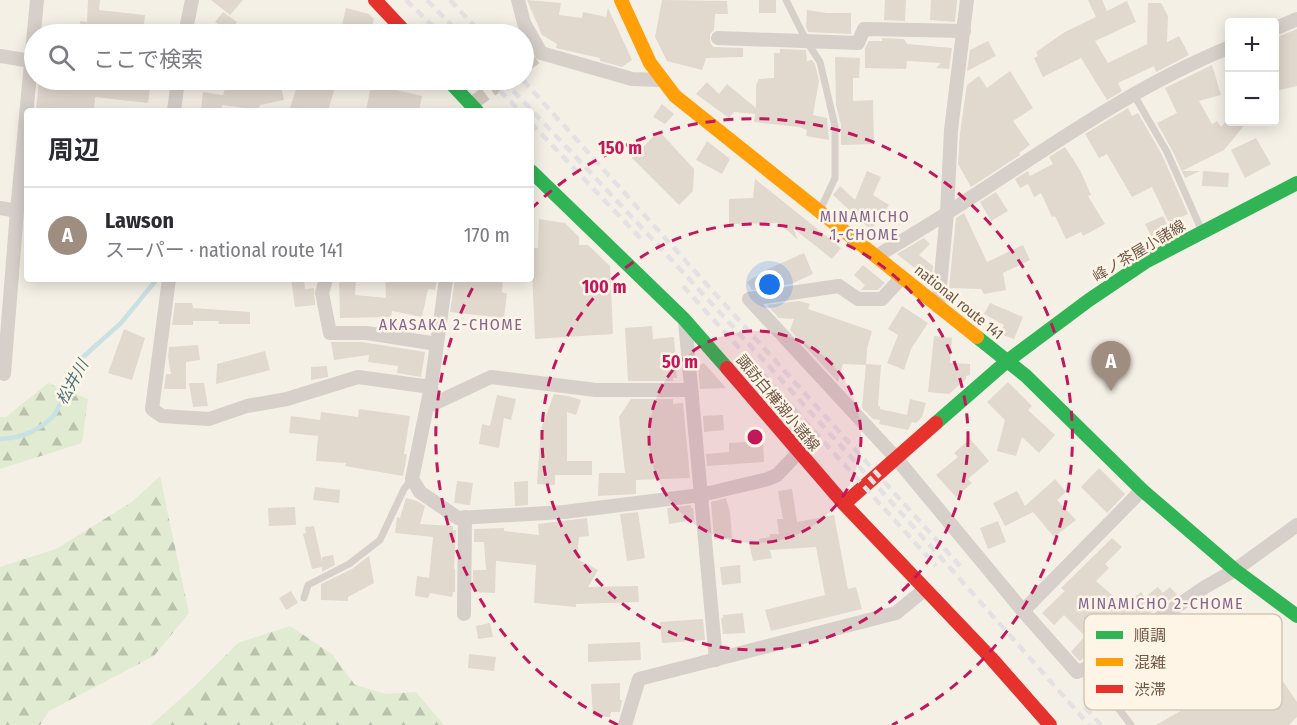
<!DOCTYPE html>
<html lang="ja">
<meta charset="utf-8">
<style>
:root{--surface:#fff;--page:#f2f2f3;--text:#2b2b33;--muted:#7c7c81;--line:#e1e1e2;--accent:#9f8d80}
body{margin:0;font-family:"Fira Sans Condensed","Noto Sans JP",sans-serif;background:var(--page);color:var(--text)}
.controls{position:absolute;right:18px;top:18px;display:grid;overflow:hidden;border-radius:6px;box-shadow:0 3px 15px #0003}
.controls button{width:54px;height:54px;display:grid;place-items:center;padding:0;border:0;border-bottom:2px solid var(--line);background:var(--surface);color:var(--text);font:30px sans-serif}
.you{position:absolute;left:770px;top:285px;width:21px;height:21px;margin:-15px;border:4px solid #fff;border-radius:50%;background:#1a73e8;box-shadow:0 0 0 9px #1a73e833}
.badge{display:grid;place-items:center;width:39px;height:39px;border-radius:50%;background:var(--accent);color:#fff;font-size:20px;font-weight:700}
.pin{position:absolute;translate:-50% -50px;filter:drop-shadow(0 2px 3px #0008)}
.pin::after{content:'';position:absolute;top:32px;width:21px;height:18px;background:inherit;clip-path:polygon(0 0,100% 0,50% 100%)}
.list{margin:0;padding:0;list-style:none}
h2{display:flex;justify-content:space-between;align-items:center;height:78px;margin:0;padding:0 24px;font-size:26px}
h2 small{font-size:20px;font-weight:400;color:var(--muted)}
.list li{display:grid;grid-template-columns:39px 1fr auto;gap:18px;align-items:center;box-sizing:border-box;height:96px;padding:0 24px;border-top:2px solid var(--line)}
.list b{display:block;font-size:22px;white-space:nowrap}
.list p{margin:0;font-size:20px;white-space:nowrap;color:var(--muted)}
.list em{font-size:20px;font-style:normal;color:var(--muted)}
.icon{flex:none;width:33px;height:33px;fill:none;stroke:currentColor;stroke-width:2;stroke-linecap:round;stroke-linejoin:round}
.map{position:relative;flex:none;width:1297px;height:725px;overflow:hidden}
.search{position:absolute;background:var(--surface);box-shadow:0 3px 15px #0003;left:24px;top:24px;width:510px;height:66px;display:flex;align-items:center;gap:15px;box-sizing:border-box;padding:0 21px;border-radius:33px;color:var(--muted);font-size:22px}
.panel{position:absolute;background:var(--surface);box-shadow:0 3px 15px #0003;left:24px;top:108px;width:510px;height:174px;border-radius:6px}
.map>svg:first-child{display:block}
.forest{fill:url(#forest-firs)}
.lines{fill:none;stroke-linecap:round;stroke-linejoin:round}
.stream{stroke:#cae1e3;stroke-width:4.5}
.building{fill:#e1d8ce}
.street-tunnel{stroke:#d4cabf;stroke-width:14;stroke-dasharray:14 7;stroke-linecap:butt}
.lane{stroke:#d7cfc9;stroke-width:7}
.street{stroke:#d7cfc9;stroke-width:14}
.fast{stroke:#30b455;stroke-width:14}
.slow{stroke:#ff9f0a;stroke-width:14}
.jam{stroke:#e5322d;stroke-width:14}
.rail{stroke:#e3e1e3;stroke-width:4.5;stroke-dasharray:9 6;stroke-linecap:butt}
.ring{fill:none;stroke:#c2185b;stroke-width:3;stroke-dasharray:10 8}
.labels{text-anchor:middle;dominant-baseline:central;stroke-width:5;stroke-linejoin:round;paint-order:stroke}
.street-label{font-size:15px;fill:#705849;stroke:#fef5e6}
.neighbourhood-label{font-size:16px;letter-spacing:1.5px;fill:#856593;stroke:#fef5e6}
.water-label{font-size:16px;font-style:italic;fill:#457682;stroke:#fef5e6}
.key{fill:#fef5e6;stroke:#d3c6b7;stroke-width:1.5}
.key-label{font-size:16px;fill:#705849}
.centre{fill:#c2185b;stroke:#fef5e6;stroke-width:3}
.ring-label{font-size:18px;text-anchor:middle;font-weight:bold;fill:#c2185b;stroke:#fef5e6;stroke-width:5;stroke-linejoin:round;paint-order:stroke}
</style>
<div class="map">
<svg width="1297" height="725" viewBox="0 0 1297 725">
<defs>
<pattern id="forest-firs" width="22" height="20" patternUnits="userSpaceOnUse" patternTransform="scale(1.5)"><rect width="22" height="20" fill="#e0ebd1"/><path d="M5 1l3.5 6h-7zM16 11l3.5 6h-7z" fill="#bac1ac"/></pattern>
</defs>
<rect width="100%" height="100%" fill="#f5f0e6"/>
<g class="forest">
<path d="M48,383L88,399L82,443L0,469V417H6Z"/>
<path d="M160,476L189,613L154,656L49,711L40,725H0V567L56,549L132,502Z"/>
<path d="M290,626L332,654L355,685L386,694L416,692L444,725H151L196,685L238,643Z"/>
</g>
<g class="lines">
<path class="stream" d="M0,439C21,438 41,430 55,414L83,357L121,323L157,279"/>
</g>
<g class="building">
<path d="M88,0H100L99,10L145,15L143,34H79L80,21L87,22Z"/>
<path d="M211,0H243L230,15Z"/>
<path d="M527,0L561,3L559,15L582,18L583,12L606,17L608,8L632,60L622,67L600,61V58L556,48L557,44L542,35Z"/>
<path d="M662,0L727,1L728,14H715L714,30L710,34V42L713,47L743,48V57L706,58L702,70L667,61L655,37Z"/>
<rect x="759" y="0" width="17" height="13"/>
<path d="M885,0H906L905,21L884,20Z"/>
<path d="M931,0H957L955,22L930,20Z"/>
<path d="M1088,0H1102L1107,11L1127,1L1136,22L1095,41L1108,63L1147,44L1148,3H1161L1168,16L1167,42L1179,36L1189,55L1156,72L1154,66L1118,83L1122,91L1107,100L1081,58L1043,77L1034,58L1038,56L1036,52L1065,32L1096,17Z"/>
<path d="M346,8L369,14L374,19L370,34L341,29Z"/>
<path d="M807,10L827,13H851V34L808,32L806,26Z"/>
<path d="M223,12L237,22L231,32L215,22Z"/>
<path d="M1297,29V86L1275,91V38Z"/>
<path d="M882,38L904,39L907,44L952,48L949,69L936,68L941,63L907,61L906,69L865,68V48L869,41H882Z"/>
<path d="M988,41L996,56L967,71L970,50Z"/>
<path d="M780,49L806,50L807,61L812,60L815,64L819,81L813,115L827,118L829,140L806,136L807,130L799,127L754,122L755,114L734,112L729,118L696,94L707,82L719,94L727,84L756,108V85L759,79L774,78V53H780Z"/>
<path d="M835,57L860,58L859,78H853V101L873,100L874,144L841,145V125L836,105Z"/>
<path d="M1212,65L1221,95L1199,101L1212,124L1217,121L1221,127L1230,117V122H1247L1224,150L1182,171H1200L1185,178L1172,150L1157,123L1177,113L1165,88Z"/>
<path d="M1010,71L1033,108L1013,121L1030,145L1019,153L1020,155L971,187L958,164L960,133L967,85L979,76L987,88Z"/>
<path d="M39,80H137L151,81L148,103L95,97L94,111H36Z"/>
<path d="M228,80H250L247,88L280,81L284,100L260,105L258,111H244L245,108L222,105L221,111H201L203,92L223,95Z"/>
<path d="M299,80H337L328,111H289Z"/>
<path d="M371,84L422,96L419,111H366Z"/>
<path d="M662,104L674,114L665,124L653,117Z"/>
<path d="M1128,108L1132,116L1138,113L1162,155L1188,214L1169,223L1152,187L1132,197L1107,154L1099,158L1085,134Z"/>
<path d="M659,131L694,169L693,191L679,205L632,158Z"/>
<path d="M1256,138L1271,164L1245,178L1231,150Z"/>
<path d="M707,141L730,159L722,174L696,160Z"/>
<path d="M1065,147L1080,170L1091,195L1088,196L1105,224L1083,236L1081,232L1066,239L1055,216L1052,217L1041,193L1034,197L1028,184L1020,188L1015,179L1028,171L1030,176L1053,164L1049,157Z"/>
<path d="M867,171L881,177L873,195L889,205L871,230L833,195L840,186L855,200Z"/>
<path d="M1203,171L1229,173L1228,187L1202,186Z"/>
<path d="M755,179L841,248L832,259L793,228L798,240L779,223L729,224V199L753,198Z"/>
<path d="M996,192L1008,211L991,221L980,202Z"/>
<path d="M964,213L987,262L1023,245L1030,260L1003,273L1006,290L984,294L981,289L949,288L956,218Z"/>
<path d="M1163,216L1172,234L1154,242L1145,224Z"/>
<path d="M539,219L565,223L579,237V245H588L610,266L613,334L535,339L531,248H538Z"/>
<path d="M924,238L930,244L919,255L933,266L931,281L897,254Z"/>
<path d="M804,253L813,274L791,284L752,290L747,282L768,269Z"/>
<path d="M863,265L885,283L878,290H861L865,285L854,275Z"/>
<path d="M291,279H304L305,289L314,288L315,305L295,307Z"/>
<path d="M339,279H356L355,295L386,298L385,279H437L435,290L428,289L422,317L392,311L391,317L340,318Z"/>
<path d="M455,279H503L502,292L507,294L504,318L450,312Z"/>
<path d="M799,301L810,304L808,309L872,331L867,349L866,365L843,364L838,382L790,330L794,319L779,318L767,305Z"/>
<path d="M175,303H192L193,308L250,312V324H218L219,321H193V325H172Z"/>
<path d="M990,303L1023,317L1014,339L1000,334L1004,325L984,314Z"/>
<path d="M902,306L928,323L911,349L904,370L887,363L898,335L888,329Z"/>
<path d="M652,326L653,339L674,337L677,378H673V381H628L625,328Z"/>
<path d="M124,329L145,338L132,380L108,373Z"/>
<path d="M934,336L952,338L950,363L970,364V375L966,376V379L949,394L928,392Z"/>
<path d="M331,342H362L425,352L421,377L397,373L398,366L368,362L369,355L334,360Z"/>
<path d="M198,345L200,360L186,362V389H164L166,374H171L168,357L169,347Z"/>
<path d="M265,351L270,370L216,384L217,364Z"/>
<path d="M704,363L726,388L700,389L698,366Z"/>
<path d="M866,364L881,365L878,406H880V409L907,415L910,399L926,403L922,417L916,423L912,422L908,430L879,424L880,420L873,419L862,408Z"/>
<path d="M327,366L328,377L311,380V367Z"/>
<path d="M1008,382L1032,406L1028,410L1055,435L1039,453L1022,437L1016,456L997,451L1005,420L987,402Z"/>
<path d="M189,383H204L208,406L193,407Z"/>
<path d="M554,394L568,396L581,400L576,415L567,412V461H592V475H555V485L537,484L541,429Z"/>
<path d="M497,395L516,399L511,420L504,418L499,448L479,444L482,424L490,426Z"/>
<path d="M631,399H673V404L683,403L690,478L636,480V494L598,496L599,473H625L619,417Z"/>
<path d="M359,409L410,416L404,454H407L403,476L345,466L346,463L316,461L318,436L289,433L291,416L320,420L321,412L358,417Z"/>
<path d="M723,415L724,430L704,432L703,416Z"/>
<path d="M758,429L759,442H763L764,462L707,466L706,454L729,452V443L748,442L747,430Z"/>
<path d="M970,439L989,461L968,479L972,483L956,497L936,475L958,457L954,453Z"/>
<path d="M1099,468L1125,494L1107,513L1081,487Z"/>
<path d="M1055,479L1066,492L1057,500L1076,520L1054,537L1033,512L1005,526L993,503L1017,491L1025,506Z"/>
<path d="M457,481L473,483L470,505L454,503Z"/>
<path d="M528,481V505L515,506L514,482Z"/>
<path d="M315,487L340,490L339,503L313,500Z"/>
<path d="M792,489L797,522L834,515L848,589L856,587L862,609L771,631L765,610L825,595L816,547L770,550L772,558L753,561L749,543L760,542L759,539L770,537V534H779L777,519H783L778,491Z"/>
<path d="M406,498L417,501L425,506L420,524L453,526V530H456L454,569H455V592H453L452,597L430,593L428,598L415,596L417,576L429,578L433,537L395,533L397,517L400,518Z"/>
<path d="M726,498L730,512L732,538L714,539L711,502Z"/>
<path d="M691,505V508H693L694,520L669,524L667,508Z"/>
<path d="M295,507L296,525L269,526L268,508Z"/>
<path d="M638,512L645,558L627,561L620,514Z"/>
<path d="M587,518L589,536L579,537L577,559L598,570L588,587L638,586L639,602L576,604V607L534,603L536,565L496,561L495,593L473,592V570H486L484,542H474V529L504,528V531L539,535L538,524Z"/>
<path d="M998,521L1006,542L988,549L980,528Z"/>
<path d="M314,526L322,562V557L333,555L335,565L322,572V567L312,569L303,534L306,533L305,527Z"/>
<path d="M1112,538L1122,547L1105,564L1109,568L1096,581L1119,601L1122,600L1124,606L1141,592L1145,597L1158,587L1163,593L1170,587L1177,595L1140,620L1136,614L1098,625L1108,636L1080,661L1071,652L1085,636L1064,615L1054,625L1042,613L1065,591L1061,588Z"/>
<path d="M369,556L374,583L348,597V601L321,600V584L352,569Z"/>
<path d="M740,565L741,583L722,585L720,567Z"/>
<path d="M291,591L298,603L286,610L279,598Z"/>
<path d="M743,613L745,633L723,634L721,618H723V615Z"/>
<path d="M703,619L705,640L662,643L660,622Z"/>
<path d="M490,623L493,637L478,639L476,626Z"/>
<path d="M640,642L641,660L588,662V644Z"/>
<path d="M469,654L496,657L494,671L468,668Z"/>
<path d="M1267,658L1297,702V717L1289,725H1156L1198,701L1240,680L1238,677Z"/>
<path d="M620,683V700H622L620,712H611L610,717L593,716L591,684Z"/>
</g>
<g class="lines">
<g class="street-tunnel">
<path d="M524,66L541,53"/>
<path d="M474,102L505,80"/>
</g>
<g class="lane">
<path d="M786,0L807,42L820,62L835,126V178L821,208"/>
<path d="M1134,95L1167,152L1201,229"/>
<path d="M304,598L308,585L349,564L380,540L404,489L412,479"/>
<path d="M1087,668L1131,725"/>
</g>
<g class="street">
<path d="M518,0L524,23L541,53L632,79L660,80"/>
<path d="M1274,29L1297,19"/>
<path d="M185,34L192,0"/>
<path d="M718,38L858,43L864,29L964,31"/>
<path d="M0,56L31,61"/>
<path d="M174,111L178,80"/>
<path d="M0,208L17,211"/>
<path d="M877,256C900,242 924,228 947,213C1040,154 1127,89 1230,47"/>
<path d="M902,277L882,299H858L839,286L749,299L896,458L1023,611L1077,672L1087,668L1205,587L1235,570L1297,525"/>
<path d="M169,279L152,409L162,416L209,419L247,406L287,399L358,377L431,387"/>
<path d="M326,279L322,293L330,333H367L437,344"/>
<path d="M446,279L431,387L412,479L420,492L458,518L564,512L701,495L768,479L777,475L798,453"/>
<path d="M938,307L947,213L951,130L967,0"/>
<path d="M685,321L716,660"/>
<path d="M4,374L17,211L37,0"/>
<path d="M427,407L491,377L596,390H691"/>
<path d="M1023,611L1142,490"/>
<path d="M464,614L465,517"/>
<path d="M625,725L639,679L896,613L924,590"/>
</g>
<g class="fast">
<path d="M448,80L477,111"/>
<path d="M531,171L684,319L727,368"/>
<path d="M977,337L1026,376L1142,490L1235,570L1297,616"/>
<path d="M1006,362L1089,300L1147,261L1297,183"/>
<path d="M936,423L1006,362"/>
</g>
<path class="slow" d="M621,0L650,63L675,96L977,337"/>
<g class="jam">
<path d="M375,0L407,34"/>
<path d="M727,368L844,504L936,423"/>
<path d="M844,504L991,658L1050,725"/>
</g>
<g class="rail">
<path d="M406,0L441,34"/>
<path d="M427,0L460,34"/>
<path d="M450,0L482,34"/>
<path d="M489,80L520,111"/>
<path d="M503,80C703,290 897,507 1089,725"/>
<path d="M523,80L960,566"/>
<path d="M531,123L643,241"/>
<path d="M683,286L936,566"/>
<path d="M1085,707L1101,725"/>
</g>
</g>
<circle cx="755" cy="437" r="106" fill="#c2185b" fill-opacity=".12"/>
<g class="ring">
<circle cx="755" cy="437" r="106"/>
<circle cx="755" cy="437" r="213"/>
<path d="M618 725A319 319 0 0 1 477 280M531 209A319 319 0 1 1 892 725"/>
</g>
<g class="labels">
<g class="street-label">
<text transform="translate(1139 251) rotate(-31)">峰ノ茶屋小諸線</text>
<text transform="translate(959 302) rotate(39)">national route 141</text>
<text transform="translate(778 403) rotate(50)">諏訪白樺湖小諸線</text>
</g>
<g class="neighbourhood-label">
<text x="865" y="216">MINAMICHO<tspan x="865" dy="18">1-CHOME</tspan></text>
<text x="451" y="324">AKASAKA 2-CHOME</text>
<text x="1161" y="603">MINAMICHO 2-CHOME</text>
</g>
<g class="water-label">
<text transform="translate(72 382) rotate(-61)">松井川</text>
</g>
</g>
<rect x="1084" y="614" width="198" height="96" rx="9" class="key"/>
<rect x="1096" y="631" width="27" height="8" fill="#30b455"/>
<rect x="1096" y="658" width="27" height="8" fill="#ff9f0a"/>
<rect x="1096" y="685" width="27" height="8" fill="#e5322d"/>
<g class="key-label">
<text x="1134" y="641">順調</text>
<text x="1134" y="668">混雑</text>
<text x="1134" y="695">渋滞</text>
</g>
<circle cx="755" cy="437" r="9" class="centre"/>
<g class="ring-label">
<text x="620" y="154">150 m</text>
<text x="604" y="293">100 m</text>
<text x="680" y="368">50 m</text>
</g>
</svg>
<div class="controls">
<button>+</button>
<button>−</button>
</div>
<div class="you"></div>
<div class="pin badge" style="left:1111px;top:391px">A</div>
<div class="search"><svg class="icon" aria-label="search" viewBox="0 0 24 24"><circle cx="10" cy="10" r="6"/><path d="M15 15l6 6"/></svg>ここで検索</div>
<section class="panel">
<h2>周辺<small></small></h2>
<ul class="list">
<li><span class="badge">A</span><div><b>Lawson</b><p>スーパー · national route 141</p></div><em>170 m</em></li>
</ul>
</section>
</div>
